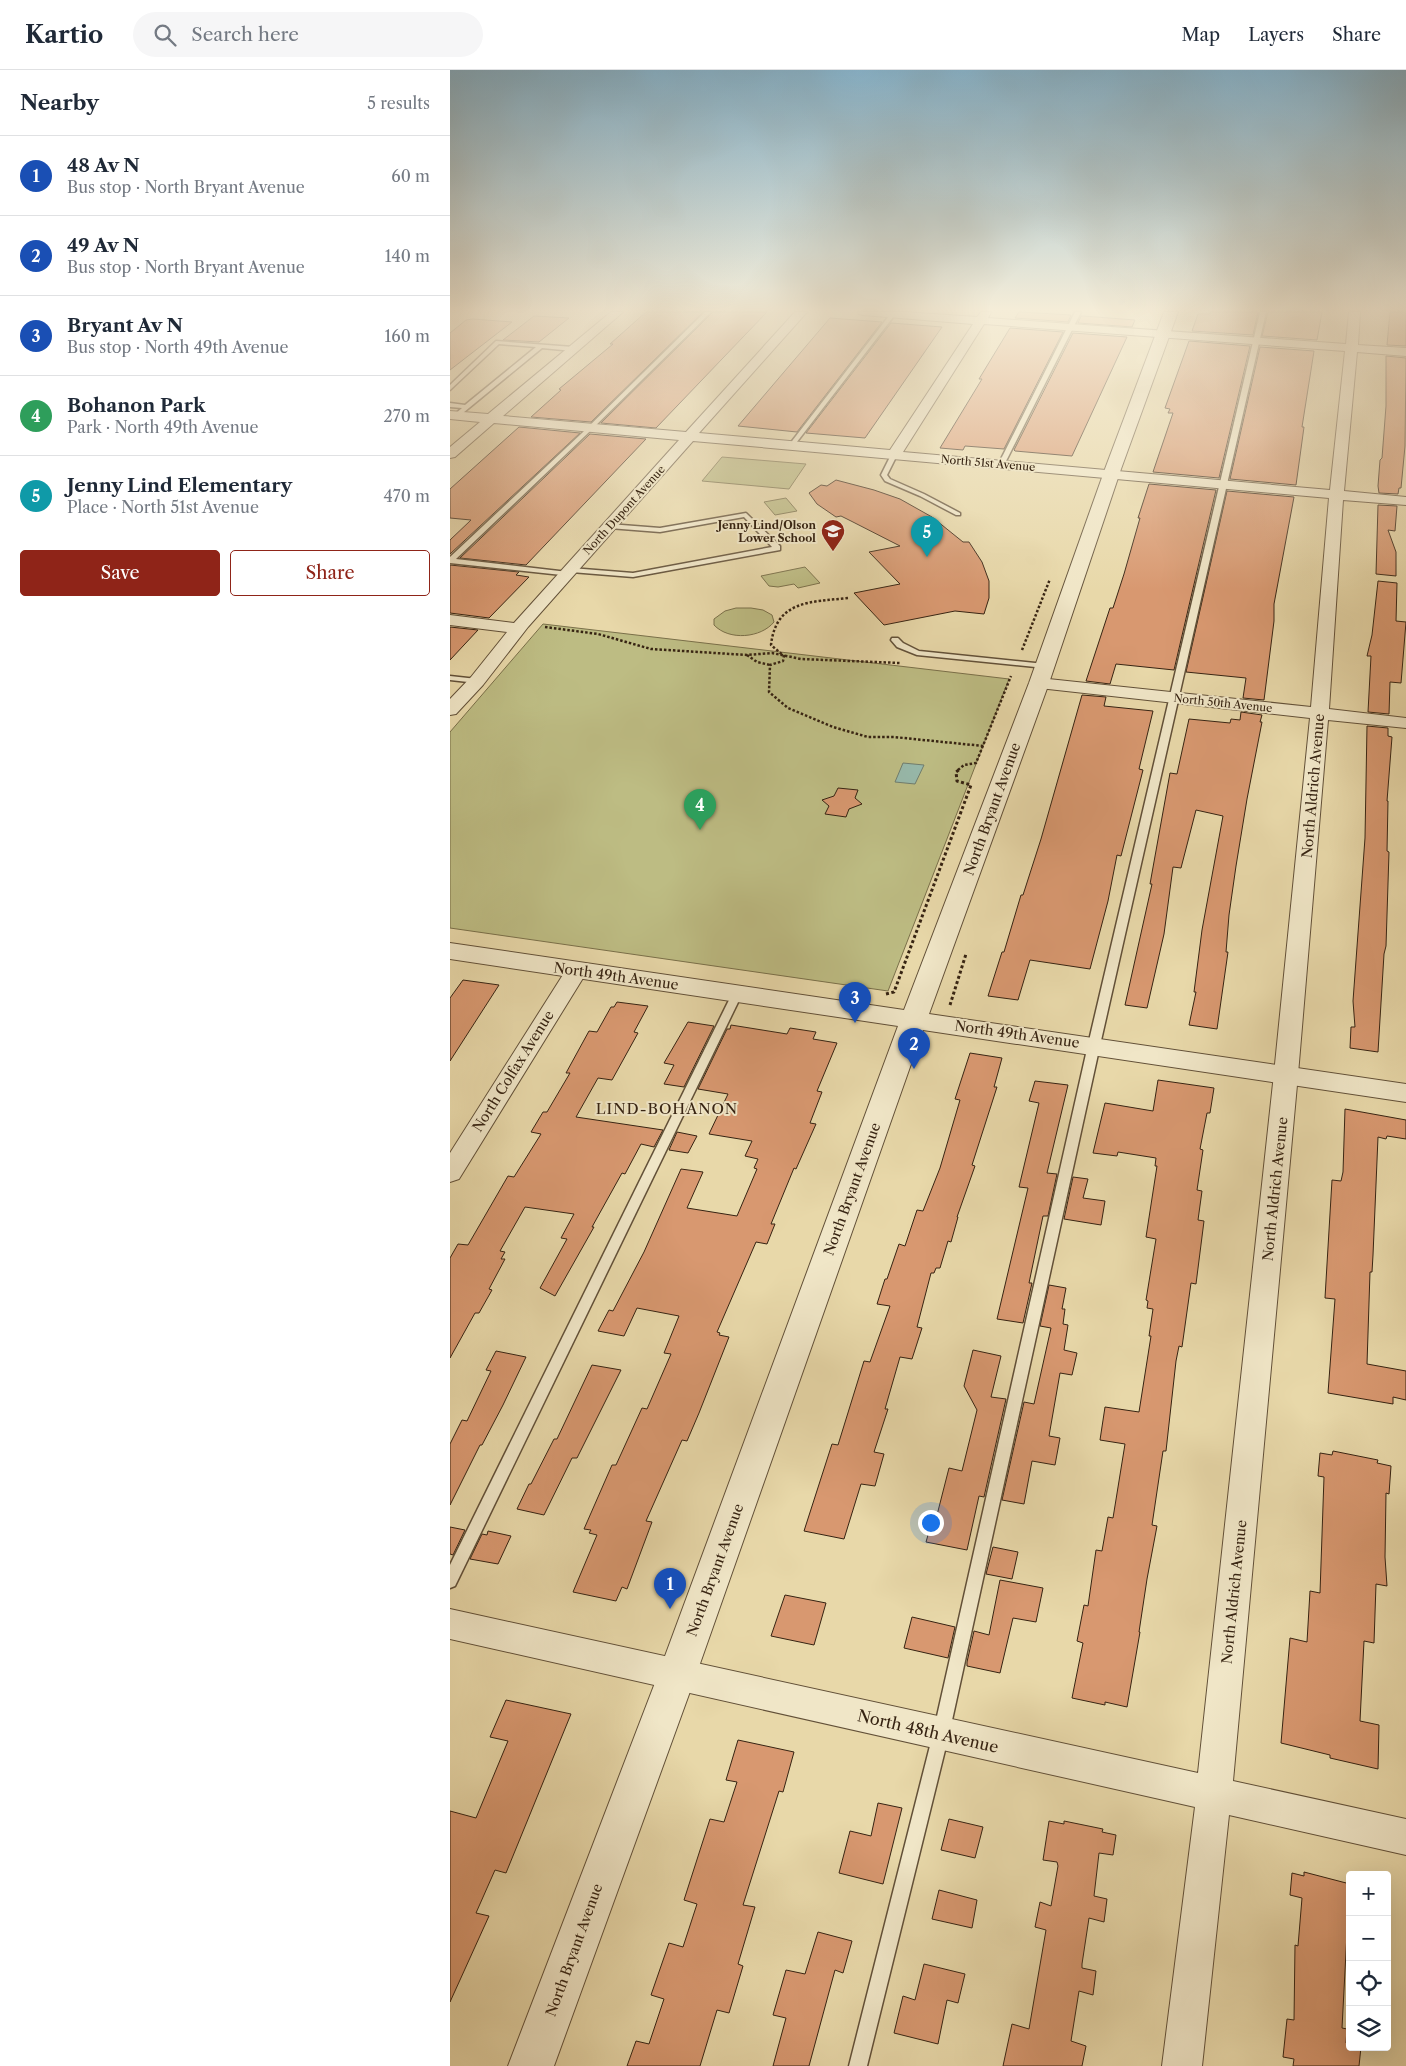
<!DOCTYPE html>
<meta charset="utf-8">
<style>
:root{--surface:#fff;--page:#f6f6f7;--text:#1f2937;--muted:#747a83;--line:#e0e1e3;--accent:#8f2418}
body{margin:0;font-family:"Libre Caslon Text",serif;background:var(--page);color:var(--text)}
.controls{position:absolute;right:15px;bottom:15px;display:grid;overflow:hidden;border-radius:5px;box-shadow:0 5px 20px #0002}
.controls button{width:45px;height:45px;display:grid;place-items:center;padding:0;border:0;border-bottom:1px solid var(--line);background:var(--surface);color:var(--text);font:25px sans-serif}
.you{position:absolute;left:480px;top:1452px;width:18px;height:18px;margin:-12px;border:4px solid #fff;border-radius:50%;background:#1a73e8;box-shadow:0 0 0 8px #1a73e833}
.badge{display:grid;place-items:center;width:32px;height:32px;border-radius:50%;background:var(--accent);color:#fff;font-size:16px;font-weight:700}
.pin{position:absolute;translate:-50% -41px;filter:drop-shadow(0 1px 2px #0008)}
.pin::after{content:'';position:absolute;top:26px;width:18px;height:15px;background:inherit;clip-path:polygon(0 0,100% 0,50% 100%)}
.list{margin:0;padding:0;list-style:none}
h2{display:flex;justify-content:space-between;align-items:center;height:65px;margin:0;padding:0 20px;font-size:21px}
h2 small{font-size:16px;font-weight:400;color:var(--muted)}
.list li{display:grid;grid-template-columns:32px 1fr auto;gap:15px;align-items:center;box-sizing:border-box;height:80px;padding:0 20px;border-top:1px solid var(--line)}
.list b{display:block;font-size:19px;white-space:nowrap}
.list p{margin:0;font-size:16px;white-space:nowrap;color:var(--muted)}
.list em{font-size:16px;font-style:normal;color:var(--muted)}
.actions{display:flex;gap:10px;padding:15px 20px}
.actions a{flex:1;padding:11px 0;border:1px solid var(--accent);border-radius:5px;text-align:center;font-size:18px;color:var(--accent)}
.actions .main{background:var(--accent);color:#fff}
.icon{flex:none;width:28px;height:28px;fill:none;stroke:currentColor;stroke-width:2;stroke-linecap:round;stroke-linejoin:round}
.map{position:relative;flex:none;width:956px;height:1996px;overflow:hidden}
header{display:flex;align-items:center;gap:30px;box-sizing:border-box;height:70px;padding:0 25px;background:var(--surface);border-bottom:1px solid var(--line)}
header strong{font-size:24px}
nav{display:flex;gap:28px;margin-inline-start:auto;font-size:18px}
.search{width:350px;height:45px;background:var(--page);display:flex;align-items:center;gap:12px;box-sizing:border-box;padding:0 18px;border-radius:28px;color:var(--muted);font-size:19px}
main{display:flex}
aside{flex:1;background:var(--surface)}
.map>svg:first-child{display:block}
.green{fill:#bdbc83;stroke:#7a704a}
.water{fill:#97b9ab;stroke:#707d6e}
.building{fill:#d89870;stroke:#362312}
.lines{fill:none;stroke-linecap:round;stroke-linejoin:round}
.service-casing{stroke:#625038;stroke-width:3}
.minor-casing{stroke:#625038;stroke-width:2}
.tertiary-casing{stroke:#625038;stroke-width:2}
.path-far1{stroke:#362312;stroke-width:2.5;stroke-dasharray:2.5 2;stroke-linecap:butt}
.path{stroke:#362312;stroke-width:3;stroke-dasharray:3 2.5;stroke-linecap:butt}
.service{fill:#f0e6c7;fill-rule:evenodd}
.minor{fill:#f0e6c7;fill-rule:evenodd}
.tertiary{fill:#f0e6c7;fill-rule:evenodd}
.labels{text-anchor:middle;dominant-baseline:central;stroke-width:4;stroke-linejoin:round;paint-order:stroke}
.far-street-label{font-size:11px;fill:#362312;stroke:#f0e6c7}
.far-poi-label{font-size:11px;font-weight:bold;fill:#362312;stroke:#f0e6c7;text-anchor:end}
.street-label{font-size:14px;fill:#362312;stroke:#f0e6c7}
.neighbourhood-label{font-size:15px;letter-spacing:1px;fill:#362312;stroke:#f0e6c7}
.near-street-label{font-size:16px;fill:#362312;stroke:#f0e6c7}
</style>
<header>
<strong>Kartio</strong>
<div class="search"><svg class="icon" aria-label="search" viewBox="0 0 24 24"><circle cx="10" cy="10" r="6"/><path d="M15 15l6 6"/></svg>Search here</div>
<nav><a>Map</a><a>Layers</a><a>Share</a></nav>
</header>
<main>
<aside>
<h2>Nearby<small>5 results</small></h2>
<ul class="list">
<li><span class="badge" style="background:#1a4fb4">1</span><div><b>48 Av N</b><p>Bus stop · North Bryant Avenue</p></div><em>60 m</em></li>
<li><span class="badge" style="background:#1a4fb4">2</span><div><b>49 Av N</b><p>Bus stop · North Bryant Avenue</p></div><em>140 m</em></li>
<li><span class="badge" style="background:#1a4fb4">3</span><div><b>Bryant Av N</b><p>Bus stop · North 49th Avenue</p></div><em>160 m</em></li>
<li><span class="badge" style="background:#2e9e5b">4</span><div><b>Bohanon Park</b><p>Park · North 49th Avenue</p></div><em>270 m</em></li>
<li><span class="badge" style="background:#0f9aa8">5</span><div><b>Jenny Lind Elementary</b><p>Place · North 51st Avenue</p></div><em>470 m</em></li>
</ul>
<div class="actions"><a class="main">Save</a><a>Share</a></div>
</aside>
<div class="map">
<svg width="956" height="1996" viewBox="0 0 956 1996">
<rect width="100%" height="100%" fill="#e8d8a9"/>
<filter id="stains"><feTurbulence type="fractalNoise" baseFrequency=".004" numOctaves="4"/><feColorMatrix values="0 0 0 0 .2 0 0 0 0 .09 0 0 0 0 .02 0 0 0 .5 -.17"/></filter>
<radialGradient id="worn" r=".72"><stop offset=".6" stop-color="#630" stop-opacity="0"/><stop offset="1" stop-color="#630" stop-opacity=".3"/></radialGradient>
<g class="green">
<path d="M272,387L356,394L339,419L252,411Z"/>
<path d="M336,428L347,441L325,445L314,432Z"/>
<path d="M355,497L370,513L348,518L344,514L328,517L319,516L311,506Z"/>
<path d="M286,538H301L313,540L322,545L324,552C311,568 279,571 264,555V549L275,541Z"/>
<path d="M93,554L559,609L438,921L0,858V662Z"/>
</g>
<path class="water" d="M453,693L474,695L465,714L445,712Z"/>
<g class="building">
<path d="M196,242H253L141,352L81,347L111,320L109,319L163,274H160Z"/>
<path d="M263,242H317L206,358L151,353Z"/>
<path d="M569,242H571L621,245L618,252L565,248Z"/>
<path d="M760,242H808L803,265L742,261L748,244H760Z"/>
<path d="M818,242H872L867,270L812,266Z"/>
<path d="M940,242H956V276L937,275Z"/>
<path d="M84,246L119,248L89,272L53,270Z"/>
<path d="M631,246H633L685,250L682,257L628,253Z"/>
<path d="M380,248L432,252L347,362L288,356Z"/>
<path d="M23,249L62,252L0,300V263L16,250Z"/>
<path d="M441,253L492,257L415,368L356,363Z"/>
<path d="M560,258L613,262L554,379L515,376L513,380L490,378L532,309H529Z"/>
<path d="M623,263L677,267L622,386L565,381L564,380Z"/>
<path d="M739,271L800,276L769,408L703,402L723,343H718L720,339L715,338Z"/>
<path d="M810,277L864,281L852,357H854L846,415L780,409Z"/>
<path d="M936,286L956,288L955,376L951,418H949L948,424L929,423L928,416L930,390L932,388L936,336Z"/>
<path d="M69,357L130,363L0,484V470L21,450L0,448V419Z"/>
<path d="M140,364L196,369L76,495L10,488Z"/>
<path d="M386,410L424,420L450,429L482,447L513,472H519L532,492L539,511V528L534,544L505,541L434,555L404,523L450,514L419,482L450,476L401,451L391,446L386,447L367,434L359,423L371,415L377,416Z"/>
<path d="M699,414L766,420L724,600L666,594L660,614L636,611L660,538H663L674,504L690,448H688Z"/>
<path d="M777,421L844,427L824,534V551L814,630L793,628L796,608L736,602Z"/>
<path d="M928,435L947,436L945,461L938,460L946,482V506L926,504Z"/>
<path d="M0,495L69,502L66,505L79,507L39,548L0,543Z"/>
<path d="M928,511L947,513L946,551L956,552L951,613L940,612L939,644L918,642L921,586H917L922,565Z"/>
<path d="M0,557L28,560L0,590Z"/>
<path d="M632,625L656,627L654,636L703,641L689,699L693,700L671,786L667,785L658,831L640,899L580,890L568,930L538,926L552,882H554L571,825H573L591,769Z"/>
<path d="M791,642L812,645L810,652H812L797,729L786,796L779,845L776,882H778L767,959L739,955L746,922H744L752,860L773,746L746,740L731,798L723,797L714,864L697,938L675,935L702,814H700L720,703L727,704L739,649L780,653L781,649L790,650Z"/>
<path d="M917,656L938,658V666L942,667L937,731H938L937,781L939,782L936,876L934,884L928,982L900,978L901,957H905L903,931L915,768Z"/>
<path d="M388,718L408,720L405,728L412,734L399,739L396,747L375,744L379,736L372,730L384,726Z"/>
<path d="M13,910L49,915L0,991V928Z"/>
<path d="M167,932L198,936L184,962L188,963L162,1010L148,1008L126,1047L213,1060L204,1077L191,1074L175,1104L172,1103L142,1157H144L105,1226L90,1218L117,1169L111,1168L124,1144L75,1137L50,1181L55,1182L51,1189H55L39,1219L42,1220L29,1243H25L0,1288V1188L8,1174L18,1175L58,1106L64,1107L91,1064L81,1062L93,1042H97L120,1003H116L139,961L147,962L161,937H164Z"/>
<path d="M238,952L264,956L234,1017L214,1014L224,995L214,993Z"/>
<path d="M281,955L337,964L340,958L366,962L363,969L387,973L367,1021L372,1022L360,1053L366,1054L346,1099L344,1098L321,1154H325L317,1174L306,1172L267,1262L270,1263L269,1265L279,1267L249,1343L237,1371L232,1370L196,1451L202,1452L177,1519L172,1517L166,1531L123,1522L147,1465L139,1463L141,1460L134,1459L162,1395H166L192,1338L197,1339L221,1284L214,1283L229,1246L187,1238L174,1266L148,1261L159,1240L163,1241L194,1182L231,1099L253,1102L237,1138L287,1146L307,1099L304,1098L308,1089L295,1086L302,1071L259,1064L278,1024L248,1019L277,959H280Z"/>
<path d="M520,983L552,988L544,1017H547L522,1095L525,1096L507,1147H508L501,1172L498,1171L490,1198H486L484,1203H481L467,1257L472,1258L462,1289L450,1287L435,1339H438L424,1382L434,1384L425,1416L411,1414L394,1469L354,1461L382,1374L388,1375L414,1291L420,1292L440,1236L427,1234L435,1209H437L449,1174L455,1176L467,1140L473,1141L490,1098L510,1030L505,1029Z"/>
<path d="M708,1010L764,1018L760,1043H757L750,1079L753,1080L747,1120L752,1121L748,1150L754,1151L746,1214L741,1213L732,1277L729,1276L726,1291L716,1381H713L702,1455L707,1456L697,1509L689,1562H690L677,1637L655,1632V1635L622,1628L633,1573L627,1571L634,1535L638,1536L646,1480L652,1481L658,1447L663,1448L675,1374L650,1370L655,1337L689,1342L701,1266H699L703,1239L697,1238L698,1231L696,1230L706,1169L696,1167L707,1096H705L706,1088L668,1082L667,1086L643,1083L655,1033L703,1041Z"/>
<path d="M585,1011L618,1015L597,1103L607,1104L598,1146H593L579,1213H582L573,1253L547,1249L578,1118L569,1117L589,1033L579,1031Z"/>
<path d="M895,1039L956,1050V1069L937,1066L936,1069L928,1067L923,1185L922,1202H920L917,1294L956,1301V1330L943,1327V1334L878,1323L885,1229L875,1228L877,1194L882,1110L891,1111L893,1102Z"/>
<path d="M227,1062L247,1066L238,1083L219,1080Z"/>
<path d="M623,1107L638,1109L633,1128L655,1131L651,1155L614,1149Z"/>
<path d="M599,1215L616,1218L612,1239H615L613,1254L618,1255L614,1280L627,1283L622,1305L610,1303L599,1366L610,1368L605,1395L582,1391L574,1434L552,1430L574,1332L584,1334L601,1258L590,1256Z"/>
<path d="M523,1280L551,1286L541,1327L556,1329L534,1427L529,1426L517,1480L476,1472L484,1444L487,1445L499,1398L512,1401L527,1340L514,1316Z"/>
<path d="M46,1281L76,1287L53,1335L32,1375H30L0,1435V1374L12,1350L17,1351L41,1301L36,1300Z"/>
<path d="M142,1295L171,1300L127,1388H122L94,1445L67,1439L79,1414H81L104,1369H107Z"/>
<path d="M883,1381L928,1390L927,1393L941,1396L939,1424L936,1423L935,1487L937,1516L926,1514L924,1573L914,1571L910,1651L929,1655L928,1699L880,1688V1685L831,1673L840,1568L857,1572L860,1521L870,1523L874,1407L868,1406L870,1383L882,1385Z"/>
<path d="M0,1457L15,1460L3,1485L0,1484Z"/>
<path d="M38,1461L61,1466L48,1494L20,1489L32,1464L37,1465Z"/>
<path d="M543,1477L568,1482L562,1509L536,1504Z"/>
<path d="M550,1510L593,1518L586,1552L563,1548L550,1603L517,1596V1592L524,1561L539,1565Z"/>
<path d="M335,1525L376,1533L364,1575L321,1566Z"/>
<path d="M462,1547L505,1557L498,1588L454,1578Z"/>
<path d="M56,1630L121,1644L56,1803L45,1800L26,1843L39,1846L0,1932V1741L26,1748L58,1671L40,1667Z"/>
<path d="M288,1670L344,1682L333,1722L329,1721L293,1835L305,1837L288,1894L293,1896L279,1943L267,1940L250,1996H177L186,1971L199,1974L214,1929L201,1925L219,1873L233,1877L247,1834L234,1830L260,1749L274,1752L287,1712L276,1710Z"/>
<path d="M428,1733L452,1738L433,1814L389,1803L400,1761L421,1766Z"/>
<path d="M499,1749L533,1757L525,1788L491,1780Z"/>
<path d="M599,1751L614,1754V1751L653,1759L652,1762L666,1765L663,1785L649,1783L644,1826L657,1829L654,1852L639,1848L632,1894V1898L646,1901L643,1925L629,1921L621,1971L636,1976L632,1996H553L562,1954L579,1959L596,1860L585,1857L590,1832L601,1836L608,1796L607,1792L593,1790Z"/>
<path d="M854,1802L900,1814V1863H897L892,1958L897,1959L896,1973L900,1974V1977H911L909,1996H843L844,1989L833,1987L837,1949L844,1950L845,1875L848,1876L852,1828L840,1825L842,1803L854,1806Z"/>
<path d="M489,1820L527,1830L522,1858L482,1849Z"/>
<path d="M368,1862L402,1871L393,1903L385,1900L359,1996H323L336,1948L323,1945L336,1900L355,1904Z"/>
<path d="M474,1894L515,1904L508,1933L497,1930L488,1974L444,1963L453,1926L465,1930Z"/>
</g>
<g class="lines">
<g class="service-casing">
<g id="service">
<path d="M255,242H261L136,365L6,489L118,502H121V506L0,493V487L132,363Z"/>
<path d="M442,242H447L343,377H339V375Z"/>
<path d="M625,242H631L554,395L549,396L548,395Z"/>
<path d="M810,242H816L650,975L499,1664L417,1996H399L483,1664L638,975Z"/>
<path d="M46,271L123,277L126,279L123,281L92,278L8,347H4V345L12,338L0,337V333L15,335L86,277L49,274L0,320V315Z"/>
<path d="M444,383L447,385L437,405L440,409L474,424L510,443V445H506L470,426L435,411L431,405L441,385Z"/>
<path d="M296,443L330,476V480L183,507L121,502L117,500L121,498L183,503L322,477L294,447L210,462L159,458L155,456L159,454L210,458Z"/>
<path d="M442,568H448L453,573L469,581L595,594L599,596L595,598L467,585L447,577L441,570Z"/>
<path d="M0,606L27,609L31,611L27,613L0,610Z"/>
<path d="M287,921L292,924L5,1516L0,1518V1495L282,924Z"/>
</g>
</g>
<g class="minor-casing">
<g id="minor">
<path d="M161,242H173L53,346L236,362L345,242H357L249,363L440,380L523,254L413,245L409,244L408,242H453L527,247L531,242H541L538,248L896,274L899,242H910L908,275L956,278V286L907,282L894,421L956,427V435L893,430L879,639L956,648V658L878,650L848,1004L783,1711L956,1749V1785L779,1745L752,1996H712L745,1737L0,1569V1539L748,1703L824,1004L860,648L589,618L583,617L580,613L583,609L589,608L861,637L879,428L243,371L78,557L33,615L6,644L0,645V629L21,607L57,562L0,555V545L64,553L229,370L44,353L5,387L0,388V377L30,352L0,349V341L38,344ZM534,254L895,281L880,420L453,382Z"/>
<path d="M127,893L135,895L138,900L9,1109L0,1112V1083L116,900L119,895Z"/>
</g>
</g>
<g class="tertiary-casing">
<path id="tertiary" d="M714,242H728L671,399L599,613L479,944L956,1014V1032L473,960L246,1605L104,1996H58L208,1605L448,956L0,889V873L454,940L579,613L655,399Z"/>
</g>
<g class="path-far1">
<path d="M398,528C361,532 326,530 321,575L334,586L333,591L320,595L319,622L338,638L383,657L418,667H444L533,676"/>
<path d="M95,557L148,564L201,579L297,585L322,583L351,589L450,593"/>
<path d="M572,580L600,509"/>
<path d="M297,585L307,592L320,595"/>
<path d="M508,700L514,695L526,693L561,606"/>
</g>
<g class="path">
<path d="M436,924L444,922L521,715L507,711L506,702L510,699"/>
<path d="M500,935L516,884"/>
</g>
<use href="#service" class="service"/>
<use href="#minor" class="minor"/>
<use href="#tertiary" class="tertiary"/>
</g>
<linearGradient id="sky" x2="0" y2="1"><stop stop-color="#87b6d0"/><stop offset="0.46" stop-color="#f5edd8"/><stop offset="1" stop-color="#f5edd8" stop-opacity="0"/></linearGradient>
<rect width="956" height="521" fill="url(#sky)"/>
<defs>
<g id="school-pin" transform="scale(1.25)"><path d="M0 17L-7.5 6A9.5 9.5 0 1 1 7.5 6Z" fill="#8f2418" stroke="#f0e6c7"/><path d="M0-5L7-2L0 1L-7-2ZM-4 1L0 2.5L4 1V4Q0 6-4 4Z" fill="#fff"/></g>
</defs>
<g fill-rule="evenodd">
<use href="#school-pin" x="383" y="461"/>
</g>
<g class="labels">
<g class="far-street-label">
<text transform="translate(538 393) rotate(5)">North 51st Avenue</text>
<text transform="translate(174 440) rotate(-48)">North Dupont Avenue</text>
<text transform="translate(773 633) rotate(6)">North 50th Avenue</text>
</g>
<g class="far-poi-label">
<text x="366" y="455">Jenny Lind/Olson<tspan x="366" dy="13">Lower School</tspan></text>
</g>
<g class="street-label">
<text transform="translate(863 716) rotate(-85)">North Aldrich Avenue</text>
<text transform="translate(542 739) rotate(-70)">North Bryant Avenue</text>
<text transform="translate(166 906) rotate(8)">North 49th Avenue</text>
<text transform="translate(567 964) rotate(8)">North 49th Avenue</text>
<text transform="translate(63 1001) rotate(-58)">North Colfax Avenue</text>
<text transform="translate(402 1119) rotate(-70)">North Bryant Avenue</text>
<text transform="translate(825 1119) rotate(-84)">North Aldrich Avenue</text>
<text transform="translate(265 1500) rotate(-70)">North Bryant Avenue</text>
<text transform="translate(784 1522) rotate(-84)">North Aldrich Avenue</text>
<text transform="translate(124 1880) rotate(-70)">North Bryant Avenue</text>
</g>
<g class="neighbourhood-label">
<text x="217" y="1038">LIND-BOHANON</text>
</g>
<g class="near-street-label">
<text transform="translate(478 1661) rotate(13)">North 48th Avenue</text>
</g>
</g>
<rect width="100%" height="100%" filter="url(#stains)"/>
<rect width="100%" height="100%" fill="url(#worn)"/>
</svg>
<div class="controls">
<button>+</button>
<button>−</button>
<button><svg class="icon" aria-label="locate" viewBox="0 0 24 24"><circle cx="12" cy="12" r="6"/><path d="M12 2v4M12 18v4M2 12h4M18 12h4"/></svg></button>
<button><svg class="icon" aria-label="layers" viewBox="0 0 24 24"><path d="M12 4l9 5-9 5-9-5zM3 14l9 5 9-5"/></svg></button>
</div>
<div class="you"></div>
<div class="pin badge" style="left:220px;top:1539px;background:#1a4fb4">1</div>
<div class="pin badge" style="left:464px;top:999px;background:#1a4fb4">2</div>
<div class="pin badge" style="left:405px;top:953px;background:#1a4fb4">3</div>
<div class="pin badge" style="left:250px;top:760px;background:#2e9e5b">4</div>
<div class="pin badge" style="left:477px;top:487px;background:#0f9aa8">5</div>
</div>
</main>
